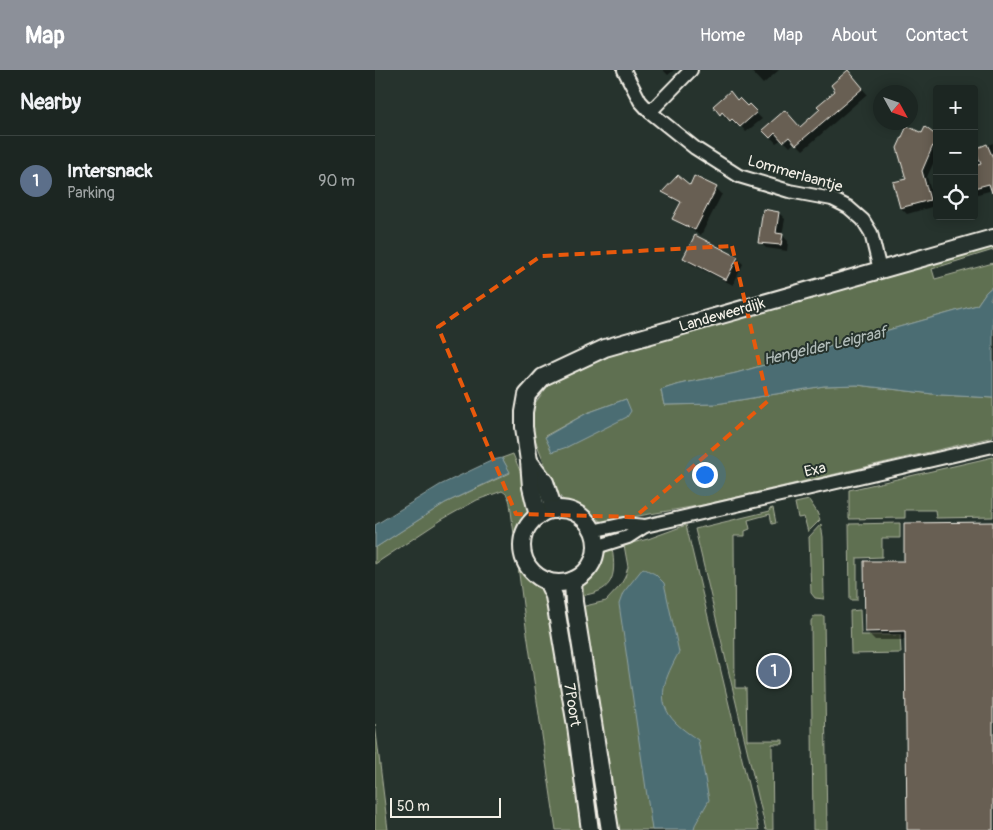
<!DOCTYPE html>
<meta charset="utf-8">
<style>
:root{--surface:#1c2622;--page:#29322f;--text:#f1f3f6;--muted:#a0a5a5;--line:#3a4340;--accent:#8c9099}
body{margin:0;font-family:Pangolin,sans-serif;background:var(--page);color:var(--text)}
.controls{position:absolute;right:15px;top:15px;display:grid;overflow:hidden;border-radius:5px;box-shadow:0 2px 12px #0003}
.controls button{width:45px;height:45px;display:grid;place-items:center;padding:0;border:0;border-bottom:1px solid var(--line);background:var(--surface);color:var(--text);font:25px sans-serif}
.compass{position:absolute;left:498px;top:15px;width:45px;height:45px;border-radius:50%;background:var(--surface);box-shadow:0 2px 12px #0003;rotate:130deg}
.scale{position:absolute;left:15px;bottom:12px;width:111px;box-sizing:border-box;padding-left:5px;border:2px solid #f4f1e8;border-top:0;font-size:14px;line-height:18px;white-space:nowrap;color:#f4f1e8;-webkit-text-stroke:4px #26332d;paint-order:stroke}
.you{position:absolute;left:329px;top:404px;width:18px;height:18px;margin:-12px;border:4px solid #fff;border-radius:50%;background:#1a73e8;box-shadow:0 0 0 8px #1a73e833}
.badge{display:grid;place-items:center;width:32px;height:32px;border-radius:50%;background:var(--accent);color:#fff;font-size:16px;font-weight:700}
.pin{position:absolute;translate:-50% -50%;border:2px solid #fff;box-shadow:0 1px 5px #0006}
.list{margin:0;padding:0;list-style:none}
h2{display:flex;justify-content:space-between;align-items:center;height:65px;margin:0;padding:0 20px;font-size:21px}
h2 small{font-size:16px;font-weight:400;color:var(--muted)}
.list li{display:grid;grid-template-columns:32px 1fr auto;gap:15px;align-items:center;box-sizing:border-box;height:90px;padding:0 20px;border-top:1px solid var(--line)}
.list b{display:block;font-size:19px;white-space:nowrap}
.list p{margin:0;font-size:16px;white-space:nowrap;color:var(--muted)}
.list em{font-size:16px;font-style:normal;color:var(--muted)}
.icon{flex:none;width:28px;height:28px;fill:none;stroke:currentColor;stroke-width:2;stroke-linecap:round;stroke-linejoin:round}
.map{position:relative;flex:none;width:618px;height:760px;overflow:hidden}
header{display:flex;align-items:center;gap:30px;box-sizing:border-box;height:70px;padding:0 25px;background:var(--accent);color:#fff}
header strong{font-size:24px}
nav{display:flex;gap:28px;margin-inline-start:auto;font-size:18px}
main{display:flex}
aside{flex:1;background:var(--surface)}
.map>svg:first-child{display:block}
.green{fill:#5f7051;stroke:#aab09c;fill-rule:evenodd}
.water{fill:#4c6d73;stroke:#8fa2a2}
.shadow{fill:#0007}
.building{fill:#685e52;stroke:#f4f1e8}
.lines{fill:none;stroke-linecap:round;stroke-linejoin:round}
.minor-casing{stroke:#f4f1e8;stroke-width:16}
.tertiary-casing{stroke:#f4f1e8;stroke-width:20}
.minor{stroke:#26332d;stroke-width:12}
.tertiary{stroke:#26332d;stroke-width:16}
.marked{fill:none;stroke:#e8590c;stroke-width:4;stroke-dasharray:10 6;stroke-linejoin:round}
.labels{text-anchor:middle;dominant-baseline:central;stroke-width:4;stroke-linejoin:round;paint-order:stroke}
.street-label{font-size:15px;fill:#f4f1e8;stroke:#26332d}
.water-label{font-size:16px;font-style:italic;fill:#b1bcb9;stroke:#26332d}
</style>
<header>
<strong>Map</strong>
<nav><a>Home</a><a>Map</a><a>About</a><a>Contact</a></nav>
</header>
<main>
<aside>
<h2>Nearby<small></small></h2>
<ul class="list">
<li><span class="badge" style="background:#5c6f8a">1</span><div><b>Intersnack</b><p>Parking</p></div><em>90 m</em></li>
</ul>
</aside>
<div class="map">
<svg width="618" height="760" viewBox="0 0 618 760">
<rect width="100%" height="100%" fill="#26332d"/>
<filter id="ink" filterUnits="userSpaceOnUse"><feTurbulence type="fractalNoise" baseFrequency=".02" numOctaves="2"/><feDisplacementMap in="SourceGraphic" scale="10" xChannelSelector="R" yChannelSelector="G"/><feConvolveMatrix kernelMatrix="1 2 1 2 8 2 1 2 1" color-interpolation-filters="sRGB"/></filter>
<g filter="url(#ink)">
<g class="green">
<path d="M618,174V180L557,199L560,209L618,193V216L611,222L602,235L361,303C336,309 310,311 286,320L289,335L341,334L449,316L482,315L566,325L618,328V367L328,435L228,452L194,436L181,422L159,367L157,353V340L160,333L176,312L241,283ZM251,329L254,339L192,377L170,366L212,343Z"/>
<path d="M138,384C144,400 155,419 154,435C153,456 137,470 145,491C150,504 163,511 171,523L212,760H181L149,543L136,441C135,434 135,425 127,421L102,430L68,449L0,494V478L70,433L135,403L127,388Z"/>
<path d="M618,387V447L561,448L560,440H530V448L474,449V420Z"/>
<path d="M434,430L442,442L445,450L433,462L429,447L423,448L420,433Z"/>
<path d="M398,438L401,453L397,454L395,444L373,450L375,459L370,461V466H359L360,618H371L372,670H408V674H397L398,760H391L320,459L395,441L394,439Z"/>
<path d="M525,453V468H507V487L482,488V530H475L474,454Z"/>
<path d="M446,454L448,467L449,529L440,528L436,523L434,467Z"/>
<path d="M311,455L384,760H241L206,537L231,531L245,516L250,507L253,497L249,475L273,469Z"/>
<path d="M237,478C242,509 237,522 204,526C206,510 223,485 237,478Z"/>
<path d="M485,540L486,565H525L526,583L476,584L475,541Z"/>
<path d="M439,546H449L452,760H438L436,551Z"/>
<path d="M0,654L13,760H0Z"/>
</g>
<g class="water">
<path d="M618,216V223L615,229L618,231V328L566,325L482,315L449,316L341,334L289,335L286,320C310,311 336,309 361,303L602,235L611,222Z"/>
<path d="M251,329L256,341L252,347L192,377L177,382L170,367L212,343Z"/>
<path d="M127,388L135,402L70,433L0,478V455L65,415L118,390Z"/>
<path d="M268,498L280,504L289,513L304,582C291,607 278,630 301,653C308,660 316,665 323,670L334,730L320,755L319,760H277L244,534L248,523Z"/>
</g>
<g class="shadow">
<path d="M288,0H299L293,5Z"/>
<path d="M375,0H404L388,14Z"/>
<path d="M478,8L492,24L428,80L420,72L415,77L407,69L401,73L389,60L425,58Z"/>
<path d="M363,31L380,42L387,49L371,62L364,54L362,56L354,48L352,50L339,36Z"/>
<path d="M551,59L562,67V85L552,107L560,136L532,144L526,138L533,109Z"/>
<path d="M618,73V120L599,125V81Z"/>
<path d="M320,107L341,118L347,124L326,165L305,154L299,149L307,134L294,127L289,122L315,117Z"/>
<path d="M404,143L410,149L407,165L413,171L412,181L391,178L385,172Z"/>
<path d="M310,188H362L368,194L358,215L316,194Z"/>
<path d="M618,453V760H533L531,570H500L491,561L530,492Z"/>
</g>
<g class="building">
<path d="M473,0L488,18L421,75L414,67L408,72L400,63L395,68L387,60L410,40L425,57L445,39L442,36L460,21L456,15Z"/>
<path d="M355,21L362,30L364,28L372,36L374,34L382,42L365,57L357,49L355,51L347,42L345,45L338,36Z"/>
<path d="M532,56L547,63L550,57L562,66L547,101L555,130L525,138L518,112L531,109L522,78Z"/>
<path d="M612,74L618,88L617,123L614,114L599,118V96L606,94L600,79Z"/>
<path d="M303,105L315,115L319,106L342,117L320,160L297,149L306,132L287,122Z"/>
<path d="M388,139L404,142L401,163L408,164L406,175L383,173Z"/>
<path d="M320,165L363,187L351,210L308,188Z"/>
<path d="M618,452V760H532L530,561L490,562L489,491H529V453Z"/>
</g>
<g class="lines">
<g class="minor-casing">
<g id="minor">
<path d="M249,0L265,31L275,42L320,78L364,106L414,121L457,129L473,137L488,150L496,163L505,200"/>
<path d="M275,42L316,0"/>
<path d="M217,461L249,454L270,456L618,376"/>
<path d="M221,477L253,467L270,456"/>
</g>
</g>
<g class="tertiary-casing">
<g id="tertiary">
<path d="M154,391L170,412L179,440"/>
<circle cx="184" cy="476" r="37"/>
<path d="M163,446L156,417L154,391L149,357V342L152,325L168,307L230,278L618,168"/>
<path d="M198,510L199,532L235,760"/>
<path d="M172,511L179,526L201,656L215,760"/>
</g>
</g>
<use href="#minor" class="minor"/>
<use href="#tertiary" class="tertiary"/>
</g>
</g>
<path class="marked" d="M357,176L393,331L260,447L141,444L63,257L166,186Z"/>
<g class="labels">
<g class="street-label">
<text transform="translate(420 104) rotate(16)">Lommerlaantje</text>
<text transform="translate(347 245) rotate(-16)">Landeweerdijk</text>
<text transform="translate(440 400) rotate(-13)">Exa</text>
<text transform="translate(197 635) rotate(81)">7Poort</text>
</g>
<g class="water-label">
<text transform="translate(450 276) rotate(-13)">Hengelder Leigraaf</text>
</g>
</g>
</svg>
<div class="controls">
<button>+</button>
<button>−</button>
<button><svg class="icon" aria-label="locate" viewBox="0 0 24 24"><circle cx="12" cy="12" r="6"/><path d="M12 2v4M12 18v4M2 12h4M18 12h4"/></svg></button>
</div>
<svg class="compass" viewBox="-18 -18 36 36"><path d="M0-13l5 13h-10z" fill="#e53935"/><path d="M0 13l5-13h-10z" fill="#a0a5a5"/></svg>
<div class="scale">50 m</div>
<div class="you"></div>
<div class="pin badge" style="left:399px;top:601px;background:#5c6f8a">1</div>
</div>
</main>
